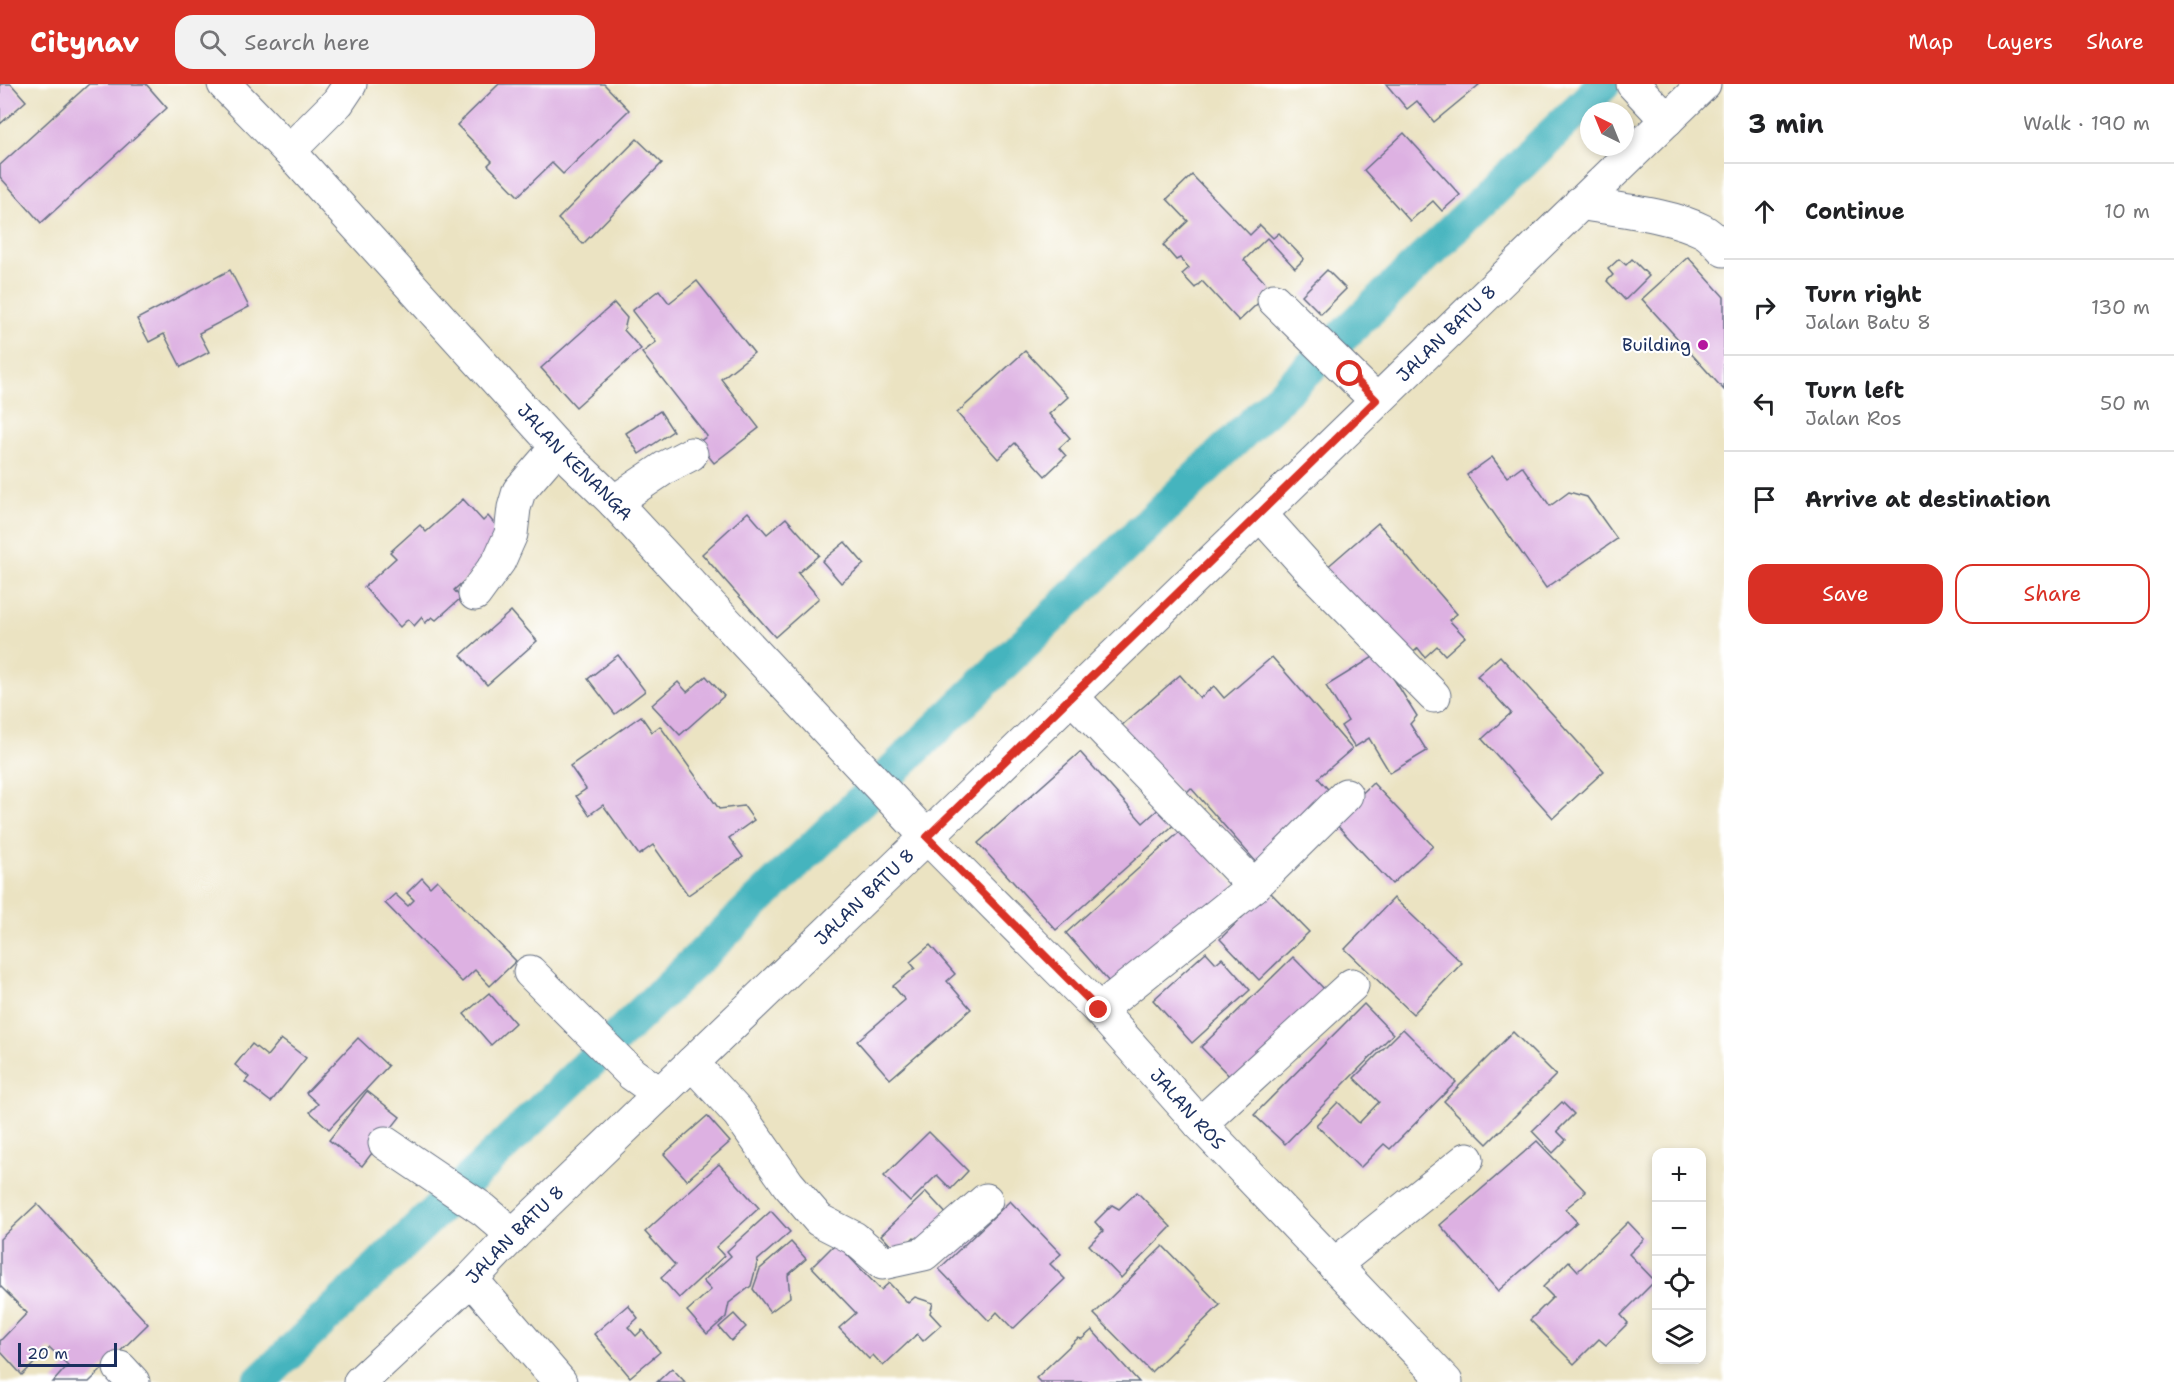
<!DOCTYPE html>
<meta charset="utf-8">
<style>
:root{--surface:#fff;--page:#f2f2f2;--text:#202124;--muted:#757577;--line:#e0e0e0;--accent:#d93025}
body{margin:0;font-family:"Shantell Sans",sans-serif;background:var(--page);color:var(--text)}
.controls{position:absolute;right:18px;bottom:18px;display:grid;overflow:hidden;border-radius:12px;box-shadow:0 3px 9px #0003}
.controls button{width:54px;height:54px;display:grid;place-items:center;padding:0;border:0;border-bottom:2px solid var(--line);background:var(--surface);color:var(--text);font:30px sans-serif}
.compass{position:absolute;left:1580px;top:18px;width:54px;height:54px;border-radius:50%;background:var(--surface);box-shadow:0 3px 9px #0003;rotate:317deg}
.scale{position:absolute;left:18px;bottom:15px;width:99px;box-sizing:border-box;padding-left:6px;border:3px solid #1b2f5e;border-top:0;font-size:16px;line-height:21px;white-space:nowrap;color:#1b2f5e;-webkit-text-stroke:4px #fff;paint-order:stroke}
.stop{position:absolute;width:18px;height:18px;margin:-14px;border:4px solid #d93025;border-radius:50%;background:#fff}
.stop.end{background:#d93025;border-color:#fff;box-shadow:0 2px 6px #0008}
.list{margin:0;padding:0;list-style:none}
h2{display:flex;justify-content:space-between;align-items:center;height:78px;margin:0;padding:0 24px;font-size:26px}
h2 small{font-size:20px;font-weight:400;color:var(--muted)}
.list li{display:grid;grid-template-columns:39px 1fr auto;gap:18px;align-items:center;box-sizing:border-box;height:96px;padding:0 24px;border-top:2px solid var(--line)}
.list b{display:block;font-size:22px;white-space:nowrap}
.list p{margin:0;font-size:20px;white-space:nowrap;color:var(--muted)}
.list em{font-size:20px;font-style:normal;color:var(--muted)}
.actions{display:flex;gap:12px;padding:18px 24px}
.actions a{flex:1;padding:14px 0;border:2px solid var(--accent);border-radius:18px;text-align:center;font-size:21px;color:var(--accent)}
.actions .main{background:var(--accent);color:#fff}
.icon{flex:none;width:33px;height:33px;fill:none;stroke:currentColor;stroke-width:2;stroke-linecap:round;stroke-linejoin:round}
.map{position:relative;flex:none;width:1724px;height:1298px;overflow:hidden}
header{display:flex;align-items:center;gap:36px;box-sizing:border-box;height:84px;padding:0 30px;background:var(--accent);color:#fff}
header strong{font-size:28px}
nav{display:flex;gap:33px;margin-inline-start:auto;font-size:21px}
.search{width:420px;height:54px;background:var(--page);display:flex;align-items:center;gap:15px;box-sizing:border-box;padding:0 21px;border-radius:18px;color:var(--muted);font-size:22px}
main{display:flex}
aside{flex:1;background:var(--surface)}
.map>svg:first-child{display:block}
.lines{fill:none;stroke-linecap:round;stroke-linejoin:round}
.canal{stroke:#45b4be;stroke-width:34}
.building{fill:#ddb1e2}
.minor-casing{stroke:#646e81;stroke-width:35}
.minor{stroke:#fff;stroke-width:33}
.route{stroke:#d93025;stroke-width:8}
.poi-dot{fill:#b5179e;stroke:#fff;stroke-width:2}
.labels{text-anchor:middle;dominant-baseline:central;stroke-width:4.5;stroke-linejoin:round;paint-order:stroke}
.street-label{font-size:18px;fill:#1b2f5e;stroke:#fff}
.poi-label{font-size:18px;fill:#1b2f5e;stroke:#fff;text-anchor:end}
</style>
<header>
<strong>Citynav</strong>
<div class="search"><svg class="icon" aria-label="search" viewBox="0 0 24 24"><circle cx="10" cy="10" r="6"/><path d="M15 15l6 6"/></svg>Search here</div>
<nav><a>Map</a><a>Layers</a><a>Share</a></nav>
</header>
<main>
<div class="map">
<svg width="1724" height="1298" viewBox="0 0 1724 1298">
<rect width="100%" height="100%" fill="#fff"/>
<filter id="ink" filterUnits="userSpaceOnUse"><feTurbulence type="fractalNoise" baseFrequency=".0167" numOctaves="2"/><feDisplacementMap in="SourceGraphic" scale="12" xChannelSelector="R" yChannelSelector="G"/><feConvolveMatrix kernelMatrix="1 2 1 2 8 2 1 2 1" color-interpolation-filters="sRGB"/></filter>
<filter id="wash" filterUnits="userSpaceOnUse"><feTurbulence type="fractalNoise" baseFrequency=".008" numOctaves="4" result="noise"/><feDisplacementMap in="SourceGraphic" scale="24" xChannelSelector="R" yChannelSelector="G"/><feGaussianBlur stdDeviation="1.35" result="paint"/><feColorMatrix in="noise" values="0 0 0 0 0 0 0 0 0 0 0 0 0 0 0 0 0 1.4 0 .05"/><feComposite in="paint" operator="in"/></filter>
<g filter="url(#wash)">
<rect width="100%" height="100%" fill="#ebe3c2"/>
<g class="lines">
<path class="canal" d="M259,1298L1604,0"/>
</g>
<g id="blocks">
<g class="building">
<path d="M0,0H11L26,17L0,40Z"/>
<path d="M89,0H146L167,24L41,139L0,93V81Z"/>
<path d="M499,0H604L629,26L563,90L552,79L518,112L488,81L492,77L457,41Z"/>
<path d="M1386,0H1480L1434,38L1417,17L1407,25Z"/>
<path d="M1404,49L1460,111L1442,127L1433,117L1410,137L1364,86Z"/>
<path d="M637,55L662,79L583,160L558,135Z"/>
<path d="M1192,91L1250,151L1260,141L1273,154L1279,149L1304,175L1295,184L1267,154L1244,176L1272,206L1239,237L1202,197L1195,204L1182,190L1189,184L1180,174L1176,176L1163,161L1188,137L1167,115Z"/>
<path d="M1688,173L1724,213V306L1642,215Z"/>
<path d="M1619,175L1626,181L1632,175L1649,192L1625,216L1607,197L1613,191L1608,185Z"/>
<path d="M230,186L249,223L199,249L209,268L181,283L164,250L149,258L137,235Z"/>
<path d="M1327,186L1346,205L1321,230L1302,211Z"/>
<path d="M697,197L754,269L721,295L759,344L714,379L698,359L707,352L642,269L656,258L632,227L659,206L669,219Z"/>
<path d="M614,219L627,234L624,246L641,265L576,323L541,284Z"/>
<path d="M1025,267L1068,313L1049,330L1070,354L1059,364L1066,372L1045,392L1015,359L998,375L957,329Z"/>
<path d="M660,327L673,347L639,370L626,349Z"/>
<path d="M1492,373L1507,393L1522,382L1550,422L1569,408L1587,413L1617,455L1546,504L1467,391Z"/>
<path d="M463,415L483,437L488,432L498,444L502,462L454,506L461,514L436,536L432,533L425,539L422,533L414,542L408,535L400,543L364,503L396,474L390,468L420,441L426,448Z"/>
<path d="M748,428L767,450L786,434L819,471L798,489L819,514L775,553L702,470Z"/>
<path d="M1378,439L1457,530L1449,536L1465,553L1445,571L1437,562L1425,573L1418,564L1404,577L1325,485Z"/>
<path d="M845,458L864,480L841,499L822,477Z"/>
<path d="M511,527L537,557L487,601L461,571Z"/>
<path d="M1378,570L1417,632L1410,640L1427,667L1390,689L1369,654L1355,663L1341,642L1348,637L1326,602Z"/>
<path d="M618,571L645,607L615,630L588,595Z"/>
<path d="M1500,572L1604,687L1553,734L1482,655L1511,629L1477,592Z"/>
<path d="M1272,573L1352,665L1318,694L1335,713L1258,780L1191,704L1183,712L1121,642L1180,591L1200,614L1214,602L1224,614Z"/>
<path d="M706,592L724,612L680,651L652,621L678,598L687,608Z"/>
<path d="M641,632L652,648L660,642L719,725L744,722L754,736L729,754L743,773L688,811L653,761L639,771L603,721L589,731L576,712L586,705L570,682Z"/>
<path d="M1080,668L1143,739L1163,721L1177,738L1056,846L978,759Z"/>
<path d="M1373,699L1433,762L1392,800L1333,737Z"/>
<path d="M1184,744L1235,803L1117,907L1066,849Z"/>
<path d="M422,794L430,803L437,796L516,877L490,902L475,886L462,898L385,819L395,810L408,822L414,816L407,809Z"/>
<path d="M1269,807L1309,848L1259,896L1220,855Z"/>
<path d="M1394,814L1462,879L1413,930L1345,865Z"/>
<path d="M930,861L955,890L947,897L971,925L890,995L857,957L905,916L893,902L915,884L910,878Z"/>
<path d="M1206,868L1216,879L1222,874L1250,906L1192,959L1153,916Z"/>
<path d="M1293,873L1331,912L1238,1001L1201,963Z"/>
<path d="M489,909L515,939L491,961L464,930Z"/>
<path d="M1364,920L1393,950L1285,1060L1254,1031Z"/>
<path d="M1403,945L1456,998L1390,1065L1384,1060L1360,1084L1316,1041L1338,1018L1359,1039L1379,1018L1354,994Z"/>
<path d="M1513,948L1556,991L1487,1060L1444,1017Z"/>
<path d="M358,954L388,982L329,1045L310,1028L318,1020L306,1009Z"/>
<path d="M281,955L306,974L271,1018L245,998L249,993L235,981L252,960L267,972Z"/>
<path d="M367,1007L400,1033L362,1082L329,1056Z"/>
<path d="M1562,1018L1574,1030L1557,1047L1566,1056L1553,1069L1532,1047Z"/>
<path d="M707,1032L730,1058L687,1096L664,1070Z"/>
<path d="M929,1048L968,1087L951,1105L937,1091L910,1118L884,1092Z"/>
<path d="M1537,1057L1586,1108L1565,1125L1577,1138L1498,1207L1440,1141Z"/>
<path d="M719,1080L759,1124L716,1163L724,1172L679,1214L661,1194L675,1181L645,1148Z"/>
<path d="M926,1108L951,1135L922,1162L914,1153L898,1169L881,1151Z"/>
<path d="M1137,1108L1171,1143L1121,1194L1089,1161L1103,1147L1095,1138L1112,1121L1119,1125Z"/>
<path d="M1010,1117L1061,1170L1050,1180L1065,1195L1013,1245L997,1228L989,1237L939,1185Z"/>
<path d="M37,1120L148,1240L89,1298H53L68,1281L50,1264L22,1291L0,1267V1257L27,1229L0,1202V1155Z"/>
<path d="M771,1127L790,1148L758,1176L751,1202L729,1219L726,1233L707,1250L687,1227L711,1206L703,1197L731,1172L727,1167Z"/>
<path d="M1628,1138L1644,1155L1629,1170L1655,1197L1621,1231L1628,1239L1606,1261L1599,1255L1574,1280L1530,1236L1553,1213L1543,1203L1569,1177L1578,1187Z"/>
<path d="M791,1158L806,1175L788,1191L790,1213L770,1228L753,1205L760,1185Z"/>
<path d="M836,1159L881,1206L889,1199L908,1219L915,1213L933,1219L930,1229L941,1241L923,1257L917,1250L883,1282L873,1271L869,1275L839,1244L856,1229L812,1183Z"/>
<path d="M1163,1162L1220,1221L1151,1288L1094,1230Z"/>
<path d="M628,1221L638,1234L628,1243L636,1252L642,1246L660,1268L630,1293L594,1250Z"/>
<path d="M734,1230L746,1243L731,1257L719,1243Z"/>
<path d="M1092,1246L1139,1298H1040L1036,1294L1078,1254L1082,1255Z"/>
<path d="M672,1284L685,1298H657Z"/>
</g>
</g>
</g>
<g filter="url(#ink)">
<use href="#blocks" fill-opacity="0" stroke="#646e81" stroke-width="1.5"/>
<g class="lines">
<g class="minor-casing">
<g id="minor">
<path id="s1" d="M224,0L289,67L557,363L614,418L927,753L1099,926L1200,1040L1446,1298"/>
<path d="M1633,0L1667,36"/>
<path d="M289,67L338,18L350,0"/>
<path d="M1580,119C1617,126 1670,130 1703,147C1711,151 1718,160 1724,166"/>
<path d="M1274,216L1376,316"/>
<path d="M614,418L666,383L691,370"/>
<path d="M1260,430L1313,489L1434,612"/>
<path d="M475,510L499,477L511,450L514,424L519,407L557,363"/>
<path d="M1072,613L1254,802"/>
<path d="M530,888L632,990L660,1010"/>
<path d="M1099,926L1254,802L1346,711"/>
<path d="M692,979L739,1030L788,1100L819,1136L854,1154L883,1179L924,1170L986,1116"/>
<path d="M1200,1040L1352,901"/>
<path d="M385,1059L484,1126L513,1151"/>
<path d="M1334,1181L1467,1075"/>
<path d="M471,1195L560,1298"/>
<path d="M120,1284L133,1298"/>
<path id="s2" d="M360,1298L471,1195L513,1151L927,753L1704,0"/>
</g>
</g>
<use href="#minor" class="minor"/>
</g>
</g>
<g class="lines" filter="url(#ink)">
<path class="route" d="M1099,926L927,753L1376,316L1350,290"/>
</g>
<circle class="poi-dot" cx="1703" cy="261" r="6"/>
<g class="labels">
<g class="street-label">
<text stroke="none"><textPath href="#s2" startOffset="1510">JALAN BATU 8</textPath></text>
<text stroke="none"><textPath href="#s1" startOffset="516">JALAN KENANGA</textPath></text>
<text stroke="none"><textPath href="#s2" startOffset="700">JALAN BATU 8</textPath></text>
<text stroke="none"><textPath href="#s1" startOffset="1407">JALAN ROS</textPath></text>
<text stroke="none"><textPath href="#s2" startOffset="214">JALAN BATU 8</textPath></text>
</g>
<g class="poi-label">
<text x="1691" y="261">Building</text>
</g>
</g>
</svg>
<div class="controls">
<button>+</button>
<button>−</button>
<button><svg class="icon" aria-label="locate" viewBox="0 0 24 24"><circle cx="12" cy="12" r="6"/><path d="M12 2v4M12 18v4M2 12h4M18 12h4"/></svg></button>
<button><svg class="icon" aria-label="layers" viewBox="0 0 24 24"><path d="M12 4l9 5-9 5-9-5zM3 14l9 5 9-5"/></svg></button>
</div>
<svg class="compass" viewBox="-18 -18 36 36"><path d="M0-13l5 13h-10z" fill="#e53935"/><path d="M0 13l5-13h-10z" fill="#757577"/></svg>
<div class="scale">20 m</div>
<div class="stop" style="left:1350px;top:290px"></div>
<div class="stop end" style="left:1099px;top:926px"></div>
</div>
<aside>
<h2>3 min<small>Walk · 190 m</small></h2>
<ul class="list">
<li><svg class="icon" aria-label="ahead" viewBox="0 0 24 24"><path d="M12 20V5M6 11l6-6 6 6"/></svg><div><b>Continue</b></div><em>10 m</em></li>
<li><svg class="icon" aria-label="right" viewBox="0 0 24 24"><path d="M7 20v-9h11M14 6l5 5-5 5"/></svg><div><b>Turn right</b><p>Jalan Batu 8</p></div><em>130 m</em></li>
<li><svg class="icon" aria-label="left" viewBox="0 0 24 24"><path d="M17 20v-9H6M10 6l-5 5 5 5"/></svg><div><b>Turn left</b><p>Jalan Ros</p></div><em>50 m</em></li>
<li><svg class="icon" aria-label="arrive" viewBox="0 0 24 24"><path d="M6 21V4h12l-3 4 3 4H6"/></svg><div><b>Arrive at destination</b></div></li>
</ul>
<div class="actions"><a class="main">Save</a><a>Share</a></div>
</aside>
</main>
